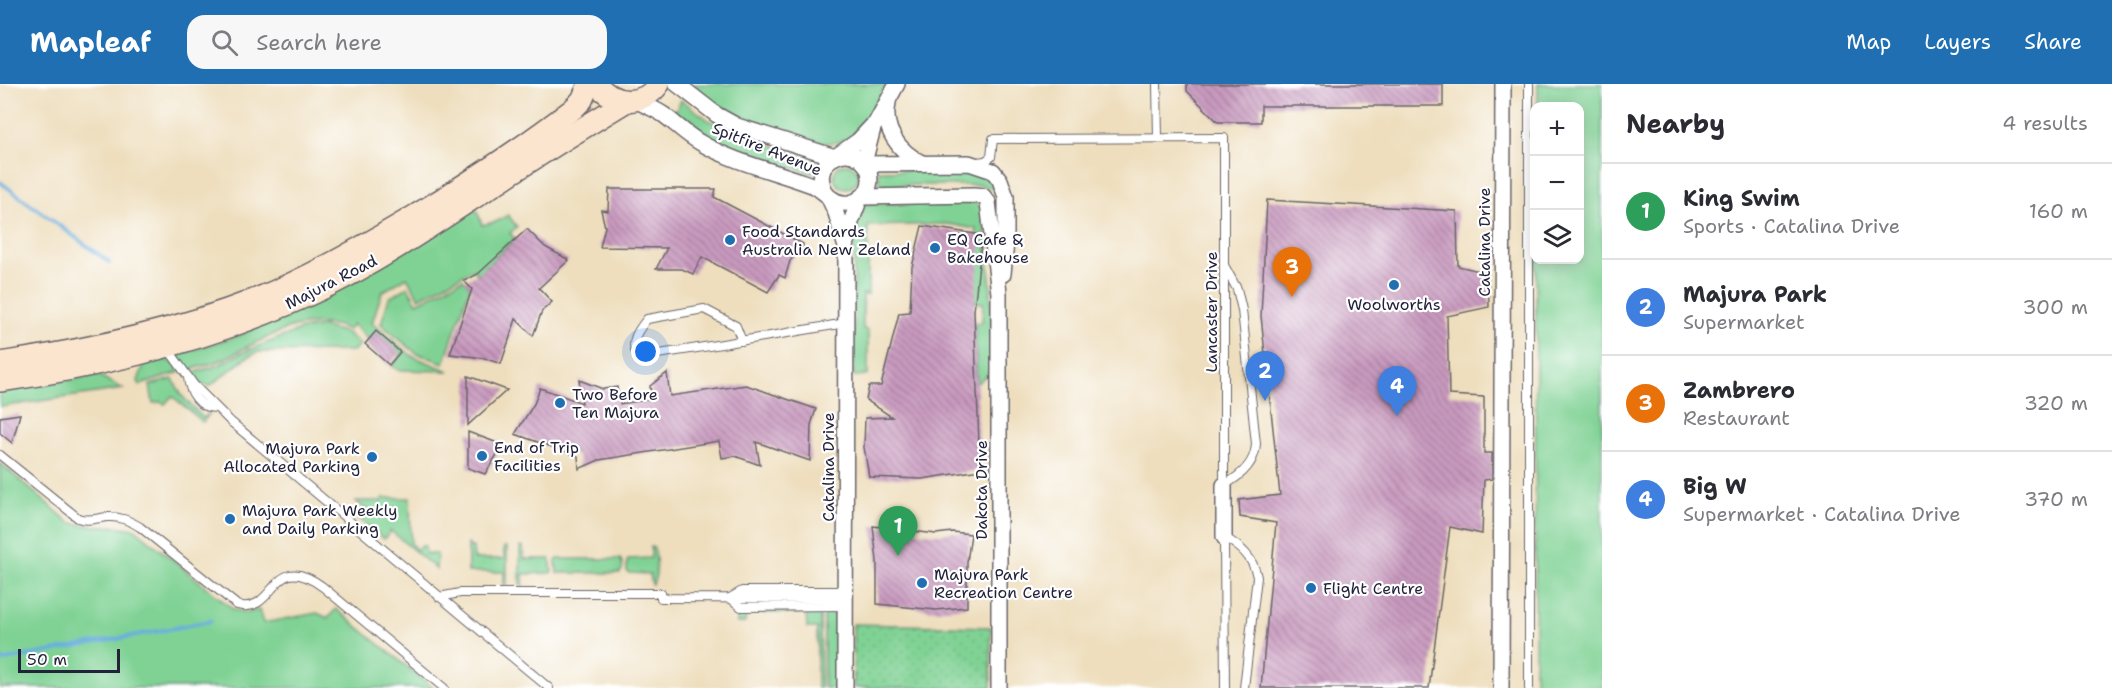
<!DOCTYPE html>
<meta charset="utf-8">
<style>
:root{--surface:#fff;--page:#f7f7f7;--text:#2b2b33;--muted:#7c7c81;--line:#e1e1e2;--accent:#1f6fb2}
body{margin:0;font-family:"Shantell Sans",sans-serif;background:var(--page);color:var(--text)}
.controls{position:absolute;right:18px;top:18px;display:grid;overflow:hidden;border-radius:12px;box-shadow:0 3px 15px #0003}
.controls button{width:54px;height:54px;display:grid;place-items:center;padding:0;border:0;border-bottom:2px solid var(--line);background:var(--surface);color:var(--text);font:30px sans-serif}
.scale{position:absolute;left:18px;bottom:15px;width:102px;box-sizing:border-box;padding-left:6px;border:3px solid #22223b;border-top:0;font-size:16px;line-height:21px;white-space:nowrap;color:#22223b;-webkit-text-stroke:4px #fff;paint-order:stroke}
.you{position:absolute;left:646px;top:268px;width:21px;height:21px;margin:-15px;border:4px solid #fff;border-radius:50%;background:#1a73e8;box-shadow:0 0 0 9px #1a73e833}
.badge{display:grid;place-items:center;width:39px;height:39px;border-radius:50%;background:var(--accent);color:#fff;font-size:20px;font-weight:700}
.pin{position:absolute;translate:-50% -50px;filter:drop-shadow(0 2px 3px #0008)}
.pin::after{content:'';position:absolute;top:32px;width:21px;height:18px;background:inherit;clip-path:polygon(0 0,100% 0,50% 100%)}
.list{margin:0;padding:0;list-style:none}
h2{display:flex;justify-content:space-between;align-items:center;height:78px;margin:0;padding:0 24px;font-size:26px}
h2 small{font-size:20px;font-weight:400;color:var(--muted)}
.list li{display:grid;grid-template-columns:39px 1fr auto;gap:18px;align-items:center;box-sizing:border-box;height:96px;padding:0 24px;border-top:2px solid var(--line)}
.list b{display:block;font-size:22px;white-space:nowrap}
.list p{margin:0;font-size:20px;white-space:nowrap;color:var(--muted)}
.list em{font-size:20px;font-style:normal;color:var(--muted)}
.icon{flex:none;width:33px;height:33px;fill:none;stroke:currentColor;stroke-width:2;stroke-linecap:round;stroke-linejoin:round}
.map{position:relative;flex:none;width:1602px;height:604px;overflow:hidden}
header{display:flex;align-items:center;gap:36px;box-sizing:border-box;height:84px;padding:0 30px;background:var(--accent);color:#fff}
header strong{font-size:28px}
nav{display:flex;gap:33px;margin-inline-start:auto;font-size:21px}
.search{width:420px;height:54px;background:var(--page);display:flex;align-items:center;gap:15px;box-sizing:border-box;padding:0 21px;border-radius:18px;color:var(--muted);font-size:22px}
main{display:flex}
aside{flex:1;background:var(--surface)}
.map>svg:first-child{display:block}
.green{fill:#80d294;stroke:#517a68;stroke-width:1.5}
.park{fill:url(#park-dots);stroke:#517a68;stroke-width:1.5}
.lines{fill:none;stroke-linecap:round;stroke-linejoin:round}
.stream{stroke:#67adde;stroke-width:4}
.building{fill:url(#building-back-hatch)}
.lane-casing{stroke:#696468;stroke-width:10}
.street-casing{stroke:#696468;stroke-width:18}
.secondary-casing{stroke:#696468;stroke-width:24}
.lane{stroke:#fff;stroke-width:8}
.street{stroke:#fff;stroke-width:15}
.secondary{stroke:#fbe5cf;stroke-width:21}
.poi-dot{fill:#1f6fb2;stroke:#fff;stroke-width:2}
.labels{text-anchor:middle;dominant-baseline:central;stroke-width:4.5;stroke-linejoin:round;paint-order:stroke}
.street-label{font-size:16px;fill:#22223b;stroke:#fff}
.poi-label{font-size:16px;fill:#22223b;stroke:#fff;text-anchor:start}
</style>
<header>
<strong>Mapleaf</strong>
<div class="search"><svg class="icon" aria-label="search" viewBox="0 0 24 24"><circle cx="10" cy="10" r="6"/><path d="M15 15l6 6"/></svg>Search here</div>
<nav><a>Map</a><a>Layers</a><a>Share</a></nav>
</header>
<main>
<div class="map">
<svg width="1602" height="604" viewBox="0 0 1602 604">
<defs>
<pattern id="park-dots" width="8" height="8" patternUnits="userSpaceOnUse" patternTransform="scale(1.5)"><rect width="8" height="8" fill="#80d294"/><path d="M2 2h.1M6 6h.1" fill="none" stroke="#6eb480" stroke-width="1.8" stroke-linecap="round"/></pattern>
<pattern id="building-back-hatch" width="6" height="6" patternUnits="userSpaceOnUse" patternTransform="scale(1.5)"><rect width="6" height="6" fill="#c99abf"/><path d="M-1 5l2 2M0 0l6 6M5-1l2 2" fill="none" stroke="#a37d9c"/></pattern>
</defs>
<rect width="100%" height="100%" fill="#fff"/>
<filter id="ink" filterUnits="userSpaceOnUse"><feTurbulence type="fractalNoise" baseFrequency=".0167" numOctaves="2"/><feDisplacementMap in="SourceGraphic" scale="12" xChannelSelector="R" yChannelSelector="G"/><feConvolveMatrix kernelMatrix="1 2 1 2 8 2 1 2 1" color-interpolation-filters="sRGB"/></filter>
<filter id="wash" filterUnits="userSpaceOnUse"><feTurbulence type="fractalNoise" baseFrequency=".008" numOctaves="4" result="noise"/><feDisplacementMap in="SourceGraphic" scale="24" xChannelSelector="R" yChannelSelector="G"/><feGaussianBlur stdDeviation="1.35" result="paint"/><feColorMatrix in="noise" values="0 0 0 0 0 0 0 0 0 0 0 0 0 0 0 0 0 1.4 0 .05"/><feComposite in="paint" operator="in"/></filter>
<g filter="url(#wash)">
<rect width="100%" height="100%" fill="#eedebd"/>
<g class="green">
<path d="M694,0H886C871,28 858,66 819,58L744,34L719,22L694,2Z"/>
<path d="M1538,0H1602V604H1535L1536,176H1580V22H1538Z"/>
<path d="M681,16L710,37L732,48L815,76L816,78L813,90L730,65L702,51L671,28L674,25H677Z"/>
<circle cx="846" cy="92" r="12"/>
<path d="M964,85C979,90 990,93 998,107L996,109L990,103L981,101H880L879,99V87Z"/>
<path d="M975,118L983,125L991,203V282L987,291L977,299L975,239L982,238L983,219L975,218L976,145L948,140L868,142V211L863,210V245L868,246V291L854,292V146L864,122L867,120Z"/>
<path d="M476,124L482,141L498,137L508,131L517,143L510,149L515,155L477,191L474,185L419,214L407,193L382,208L372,239L412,272L449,287L398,286L392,282L402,270L376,248L368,256L353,240L349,246C306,225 258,259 219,277C209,281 198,283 188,286L177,271L240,251L319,216Z"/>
<path d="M463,195L470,203L444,279L416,269L381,240L389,214L408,203L417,219Z"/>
<path d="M321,242L347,249L360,260L353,267L257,268L246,274L210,302L197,300L190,290L219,281L239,270L302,245Z"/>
<path d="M163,275L173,279L180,288L140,301L138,297L144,280Z"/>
<path d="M98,291L123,305L0,323V307Z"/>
<path d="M173,295L182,312L203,334L210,329L203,338L172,312L165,320L161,318L153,319L150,301Z"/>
<path d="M0,379L69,438C91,445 111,440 135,445L233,525L246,529L259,526L263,539L317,529L328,534L336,525L433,604H0Z"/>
<path d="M383,414H410L411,460L417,466L421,462H425L426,470H437L436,485L391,447L384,455L358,434L365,425L356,417H382Z"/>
<path d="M468,459L470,463H473L474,475H504V463H507V501H504V488H468Z"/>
<path d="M520,463H523L524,475H550L552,487L550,489L523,490V501H520Z"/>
<path d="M651,463L654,464C657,473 658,494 652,501L650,490L629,489L627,487V477L629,475L651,474Z"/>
<path d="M558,475H620C624,479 623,485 620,489H557L556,477Z"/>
<path d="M741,526H820L821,604H817V544H807L806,529H746L745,539H737L738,529Z"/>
<path d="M826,526L834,529L837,536L838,604H824V528Z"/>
</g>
<path class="park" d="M853,540L991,543V604H854Z"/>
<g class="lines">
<g class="stream">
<path d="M0,98L109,178"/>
<path d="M0,577L211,537"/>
</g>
</g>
<g id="blocks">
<g class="building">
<path d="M1187,0H1443V22H1261V38H1218L1187,7Z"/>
<path d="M609,105H716L714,113L803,160V162L790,177L785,194L779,191L768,208L702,173L693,190L682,185H656L667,164L600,163L605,143L601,126L608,127Z"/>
<path d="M1267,116L1457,127L1458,182L1488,189L1489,223L1447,232L1449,311L1484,313V369H1492V395L1484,396L1482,450L1450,443L1429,604H1261L1276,439L1240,433L1239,416L1280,411L1261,232Z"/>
<path d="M922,142L982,151L974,227L980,386L922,395L869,393L864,363L865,334L892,333L866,316L869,302H881L899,229L910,228L912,183Z"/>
<path d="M527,145L545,163L569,176L539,204L552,218L542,227L533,252L516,235L501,280L484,274L450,270L472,205L464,197L478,190Z"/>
<path d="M376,247L400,268L389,281L365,260Z"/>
<path d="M667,289L670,312L746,301L816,325L811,341L810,377L756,358L760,381L735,372L722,374L719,357L599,376L579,385L578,372L515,350L534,320L540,304L582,319L579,296L603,305L617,303L620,320L652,315L650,302Z"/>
<path d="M468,292L507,306L468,341Z"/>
<path d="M20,330L16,345L12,359L0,349V333Z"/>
<path d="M468,348L503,361L485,390L468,384Z"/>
<path d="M873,442L936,450L952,448L971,450L967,478V523L936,526L877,520V477Z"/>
</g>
</g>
</g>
<g filter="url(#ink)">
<use href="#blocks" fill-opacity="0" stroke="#696468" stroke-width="1.5"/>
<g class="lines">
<g class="lane-casing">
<g id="lane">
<path d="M1157,0L1158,54"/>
<path d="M1529,0V604"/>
<path d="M977,78L985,77L991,73L993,55L1224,54V401C1241,392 1255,380 1256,360L1242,226L1237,205L1225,183"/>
<path d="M742,257L736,242L704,225L647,235C639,245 629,258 637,270L644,272C711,263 779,250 846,239"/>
<path d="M168,265L194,301L230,337L549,604"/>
<path d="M188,293C189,308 200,325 216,324"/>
<path d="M0,371L78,434C88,438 97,434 107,433C120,432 130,437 140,443L237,521C277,532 270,463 323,503L444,604"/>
<path d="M1224,453C1241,463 1253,473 1257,493L1244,604"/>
<path d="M1224,453L1225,604"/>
<path d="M439,513L460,509H661V514L846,515"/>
<path d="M730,514L741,523L846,522"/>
<path d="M730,514L742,507H846"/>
</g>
</g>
<g class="street-casing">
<g id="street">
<path d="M677,0L717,31L737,42L835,73"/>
<path d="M635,16C645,21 655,25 664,31C676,40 687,51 701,59C735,79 775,87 812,101C820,104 824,110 831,114C842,123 859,120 867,107C871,99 871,89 866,81C847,55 808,80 826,109"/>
<path d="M888,19C882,45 899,68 922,79"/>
<path d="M838,71L858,57L872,42"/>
<path d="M864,79L873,44L897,0"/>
<path d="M865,80L969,79L993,87L1000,96L1006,113V158L1003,190"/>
<path d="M828,112L836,129L845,160"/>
<path d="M862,113L974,111L983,112L988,118L999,209V604"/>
<path d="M1224,401V453"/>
<path d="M845,604L846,163L851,138L860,114"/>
<path d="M1501,604L1503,0"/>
</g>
</g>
<g class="secondary-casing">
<g id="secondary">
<path d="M597,0C613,21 643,23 659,0"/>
<path d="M0,279C87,266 172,248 254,216C309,194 360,164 411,134C467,100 521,65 573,25L582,16L589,0"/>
<path d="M0,297C114,281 226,252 330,201C381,176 429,143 477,112C526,79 576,48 627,17"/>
</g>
</g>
<use href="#lane" class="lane"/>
<use href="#street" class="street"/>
<use href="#secondary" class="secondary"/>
</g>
</g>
<g class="poi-dot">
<circle cx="730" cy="156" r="6"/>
<circle cx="935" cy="164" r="6"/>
<circle cx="1394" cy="201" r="6"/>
<circle cx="560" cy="319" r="6"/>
<circle cx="482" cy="372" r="6"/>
<circle cx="372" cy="373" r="6"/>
<circle cx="230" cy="435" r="6"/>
<circle cx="922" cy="499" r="6"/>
<circle cx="1311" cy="504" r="6"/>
</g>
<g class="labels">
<g class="street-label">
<text transform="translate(767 65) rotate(22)">Spitfire Avenue</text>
<text transform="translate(1484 158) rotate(-90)">Catalina Drive</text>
<text transform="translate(331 198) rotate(-27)">Majura Road</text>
<text transform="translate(1211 228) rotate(-90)">Lancaster Drive</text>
<text transform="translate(828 383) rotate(-90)">Catalina Drive</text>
<text transform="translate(981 406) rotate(-90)">Dakota Drive</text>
</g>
<g class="poi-label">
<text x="742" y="147">Food Standards<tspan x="742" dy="18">Australia New Zeland</tspan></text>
<text x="947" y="155">EQ Cafe &amp;<tspan x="947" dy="18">Bakehouse</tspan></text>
<text x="1394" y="220" text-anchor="middle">Woolworths</text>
<text x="572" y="310">Two Before<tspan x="572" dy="18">Ten Majura</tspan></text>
<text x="494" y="363">End of Trip<tspan x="494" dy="18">Facilities</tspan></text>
<text x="360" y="364" text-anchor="end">Majura Park<tspan x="360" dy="18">Allocated Parking</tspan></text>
<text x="242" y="426">Majura Park Weekly<tspan x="242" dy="18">and Daily Parking</tspan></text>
<text x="934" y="490">Majura Park<tspan x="934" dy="18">Recreation Centre</tspan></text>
<text x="1323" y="504">Flight Centre</text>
</g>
</g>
</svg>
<div class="controls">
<button>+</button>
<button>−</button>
<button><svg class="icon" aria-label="layers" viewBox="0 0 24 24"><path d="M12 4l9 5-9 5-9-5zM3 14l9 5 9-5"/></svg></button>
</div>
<div class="scale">50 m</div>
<div class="you"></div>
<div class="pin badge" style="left:898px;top:472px;background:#2e9e5b">1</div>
<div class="pin badge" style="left:1265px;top:317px;background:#3f7fe0">2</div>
<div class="pin badge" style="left:1292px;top:213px;background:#e8710a">3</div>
<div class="pin badge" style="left:1397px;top:332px;background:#3f7fe0">4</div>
</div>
<aside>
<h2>Nearby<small>4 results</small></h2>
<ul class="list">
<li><span class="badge" style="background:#2e9e5b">1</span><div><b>King Swim</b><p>Sports · Catalina Drive</p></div><em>160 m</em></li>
<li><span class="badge" style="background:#3f7fe0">2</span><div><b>Majura Park</b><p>Supermarket</p></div><em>300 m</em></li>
<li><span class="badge" style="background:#e8710a">3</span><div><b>Zambrero</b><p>Restaurant</p></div><em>320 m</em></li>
<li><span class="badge" style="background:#3f7fe0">4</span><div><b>Big W</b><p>Supermarket · Catalina Drive</p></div><em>370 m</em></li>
</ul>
</aside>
</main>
